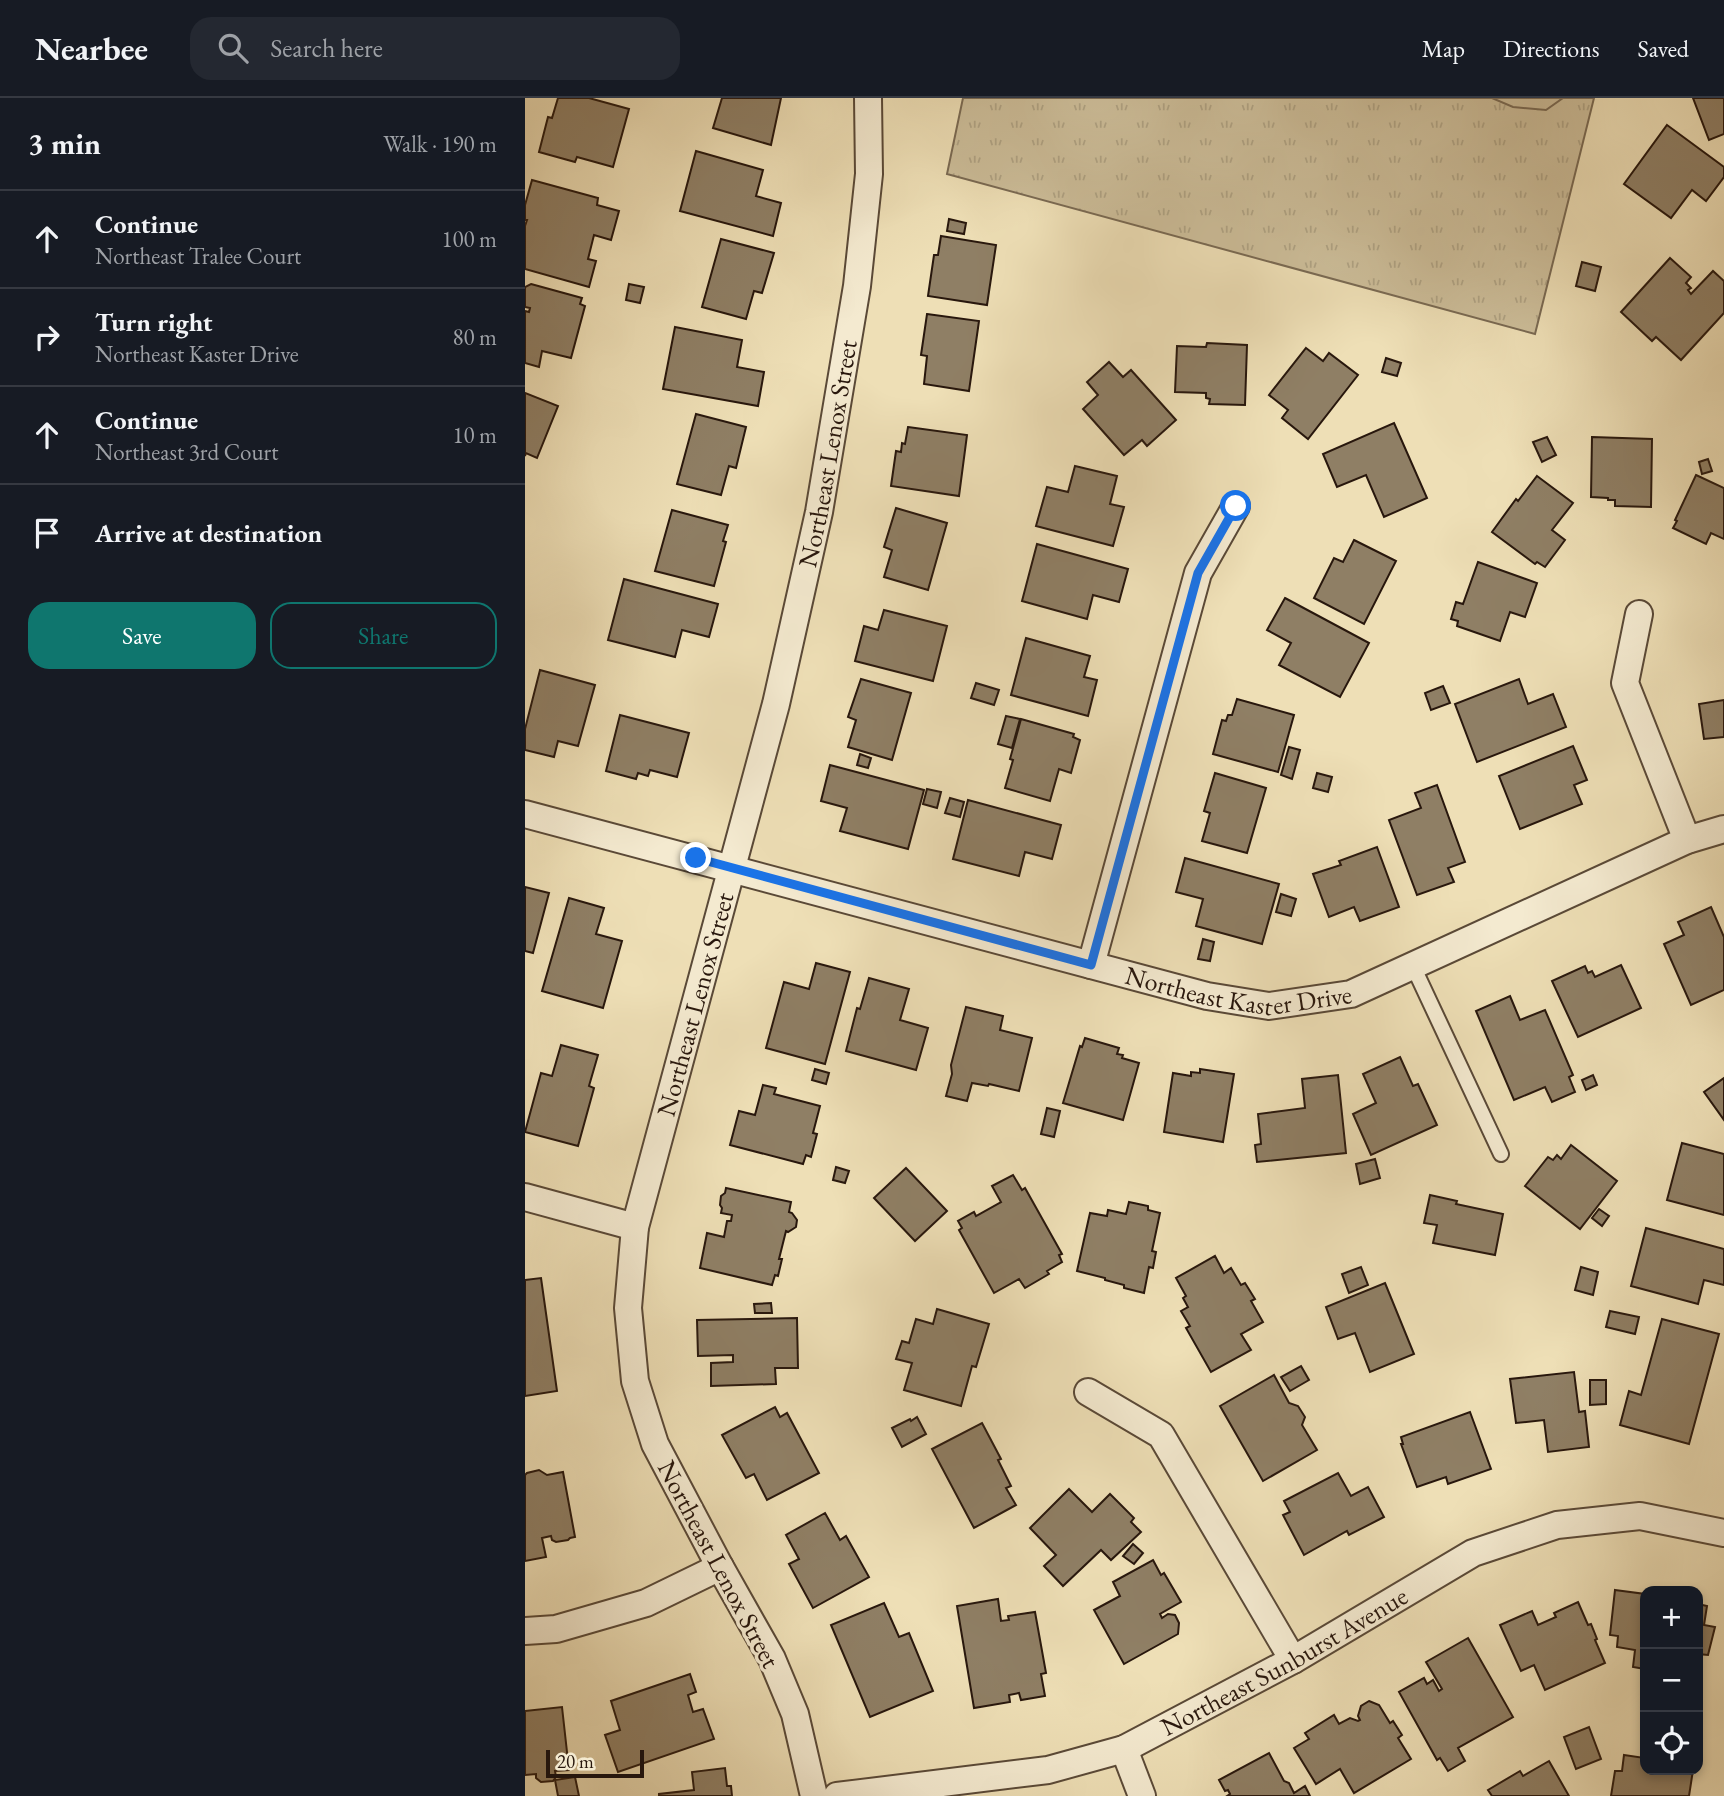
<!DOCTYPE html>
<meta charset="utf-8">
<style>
:root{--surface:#171b24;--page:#242831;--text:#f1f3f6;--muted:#9ea1a6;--line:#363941;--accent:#0f766e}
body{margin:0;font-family:"EB Garamond",serif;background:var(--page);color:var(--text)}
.controls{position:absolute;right:21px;bottom:21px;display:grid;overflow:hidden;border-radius:14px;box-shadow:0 4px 10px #0003}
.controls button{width:63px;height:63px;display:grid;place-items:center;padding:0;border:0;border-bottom:2px solid var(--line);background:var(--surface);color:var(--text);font:35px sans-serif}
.scale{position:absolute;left:21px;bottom:18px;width:98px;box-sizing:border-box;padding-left:7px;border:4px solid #28170d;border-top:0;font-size:19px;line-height:24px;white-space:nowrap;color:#28170d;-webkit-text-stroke:5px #f4ead0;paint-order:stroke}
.stop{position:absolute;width:21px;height:21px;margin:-16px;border:5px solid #1a73e8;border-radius:50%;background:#fff}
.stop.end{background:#1a73e8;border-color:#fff;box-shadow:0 2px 7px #0008}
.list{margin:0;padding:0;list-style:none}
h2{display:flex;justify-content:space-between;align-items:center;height:91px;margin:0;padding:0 28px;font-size:30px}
h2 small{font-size:23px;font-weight:400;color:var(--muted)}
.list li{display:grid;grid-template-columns:46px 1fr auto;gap:21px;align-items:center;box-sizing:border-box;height:98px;padding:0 28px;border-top:2px solid var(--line)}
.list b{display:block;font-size:26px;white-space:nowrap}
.list p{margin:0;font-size:23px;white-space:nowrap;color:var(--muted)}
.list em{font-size:23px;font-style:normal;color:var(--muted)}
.actions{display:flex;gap:14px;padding:21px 28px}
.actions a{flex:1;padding:16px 0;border:2px solid var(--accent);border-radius:21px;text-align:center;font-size:24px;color:var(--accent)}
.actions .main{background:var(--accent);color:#fff}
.icon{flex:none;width:38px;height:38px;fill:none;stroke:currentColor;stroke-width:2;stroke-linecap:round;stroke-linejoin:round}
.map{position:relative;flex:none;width:1199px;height:1698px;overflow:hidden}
header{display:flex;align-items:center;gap:42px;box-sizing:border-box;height:98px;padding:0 35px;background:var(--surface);border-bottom:2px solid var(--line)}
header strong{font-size:33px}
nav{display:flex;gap:38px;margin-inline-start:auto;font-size:24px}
.search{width:490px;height:63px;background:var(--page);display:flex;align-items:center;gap:18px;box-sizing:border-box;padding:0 24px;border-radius:21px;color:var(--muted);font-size:26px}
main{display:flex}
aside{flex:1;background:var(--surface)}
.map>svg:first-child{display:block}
.grass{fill:url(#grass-tufts);stroke:#7a6a53;stroke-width:2}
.pitch{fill:#ccbd99;stroke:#7a6a53;stroke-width:2}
.building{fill:#8f7f65;stroke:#28170d;stroke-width:2}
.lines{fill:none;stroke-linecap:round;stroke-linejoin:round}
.lane-casing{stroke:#5a4937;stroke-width:18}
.street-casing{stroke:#5a4937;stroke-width:30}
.lane{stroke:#f4ead0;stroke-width:14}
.street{stroke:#f4ead0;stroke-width:26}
.route{stroke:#1a73e8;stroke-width:9}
.labels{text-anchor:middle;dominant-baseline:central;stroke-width:7;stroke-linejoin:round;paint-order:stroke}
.street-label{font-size:26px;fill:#28170d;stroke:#f4ead0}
</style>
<header>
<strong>Nearbee</strong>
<div class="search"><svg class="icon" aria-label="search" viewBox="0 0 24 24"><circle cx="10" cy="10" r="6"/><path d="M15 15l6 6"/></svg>Search here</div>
<nav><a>Map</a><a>Directions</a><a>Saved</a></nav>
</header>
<main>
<aside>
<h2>3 min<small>Walk · 190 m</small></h2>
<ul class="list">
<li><svg class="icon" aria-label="ahead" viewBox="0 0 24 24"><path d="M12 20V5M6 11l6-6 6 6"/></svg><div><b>Continue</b><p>Northeast Tralee Court</p></div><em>100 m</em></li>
<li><svg class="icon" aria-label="right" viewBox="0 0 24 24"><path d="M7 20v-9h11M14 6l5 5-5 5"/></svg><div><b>Turn right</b><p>Northeast Kaster Drive</p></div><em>80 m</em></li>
<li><svg class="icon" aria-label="ahead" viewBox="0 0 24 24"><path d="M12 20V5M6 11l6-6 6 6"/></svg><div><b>Continue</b><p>Northeast 3rd Court</p></div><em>10 m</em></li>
<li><svg class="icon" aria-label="arrive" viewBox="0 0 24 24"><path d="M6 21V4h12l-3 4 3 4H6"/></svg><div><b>Arrive at destination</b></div></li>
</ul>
<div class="actions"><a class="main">Save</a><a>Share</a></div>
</aside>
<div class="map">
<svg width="1199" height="1698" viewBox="0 0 1199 1698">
<defs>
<pattern id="grass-tufts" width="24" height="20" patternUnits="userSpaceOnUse" patternTransform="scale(1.75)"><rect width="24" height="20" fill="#ccbd99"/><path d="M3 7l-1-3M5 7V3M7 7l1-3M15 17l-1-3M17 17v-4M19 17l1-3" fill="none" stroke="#afa283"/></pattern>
</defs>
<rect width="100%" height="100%" fill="#eedfb6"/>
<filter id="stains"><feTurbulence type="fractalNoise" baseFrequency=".00286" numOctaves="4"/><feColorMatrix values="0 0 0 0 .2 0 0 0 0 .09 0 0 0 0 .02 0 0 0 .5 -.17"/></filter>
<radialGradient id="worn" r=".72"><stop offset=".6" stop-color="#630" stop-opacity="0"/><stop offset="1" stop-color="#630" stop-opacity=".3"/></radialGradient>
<path class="grass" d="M438,0H1069L1010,236L422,76Z"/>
<path class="pitch" d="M967,0H1038L1021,12L988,9Z"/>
<g class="building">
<path d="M33,0H64L104,11L88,69L52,59L50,64L14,54L23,19L27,20Z"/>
<path d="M197,0H256L246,47L188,30Z"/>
<path d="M1168,0H1199V36L1184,42Z"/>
<path d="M1142,27L1199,69V79L1181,103L1167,92L1146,120L1099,86Z"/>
<path d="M171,53L238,72L231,98L256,105L248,138L155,113Z"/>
<path d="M7,82L73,100L72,107L94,113L86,142L69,137L63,161L71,163L64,189L0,171V128L2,122H0V107Z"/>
<path d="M424,121L441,125L439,136L422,133Z"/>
<path d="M416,138L471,147L462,207L403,198L409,157H413Z"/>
<path d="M196,141L249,155L237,195L229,193L221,221L177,209Z"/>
<path d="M1145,160L1166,179L1161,185L1166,190L1163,192L1166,196L1188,173L1199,183V215L1156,262L1131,239L1127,243L1096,214Z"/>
<path d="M1057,164L1076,169L1070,193L1051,188Z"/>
<path d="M6,186L57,200L55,206L60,208L46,260L17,253L14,269L0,265V213L4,214L5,210L0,209V189Z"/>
<path d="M104,186L119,189L115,205L101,202Z"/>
<path d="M402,216L454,223L444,293L399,286L402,258L396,257Z"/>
<path d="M150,229L217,242L212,269L239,274L233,308L138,291Z"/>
<path d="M682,245L722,247L720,307L684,306L685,301L681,300V295L650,294L652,248L681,249Z"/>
<path d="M781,250L798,263L804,255L833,277L783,341L757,320L763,312L744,297Z"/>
<path d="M861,260L876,265L872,278L857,274Z"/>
<path d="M584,264L598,279L606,272L651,322L622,348L617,342L599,357L558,311L573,297L562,284Z"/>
<path d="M0,295L33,308L12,360L1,355L0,358Z"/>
<path d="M171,316L221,329L211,370L204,368L196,397L152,386Z"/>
<path d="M869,325L902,400L859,419L841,377L812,389L798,356Z"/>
<path d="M383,329L442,337L434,398L366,388L371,353L376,354L377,345L380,346Z"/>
<path d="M1022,339L1031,357L1017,364L1008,344Z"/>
<path d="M1067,339L1127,341L1126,409L1090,408V402H1083V400L1066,399Z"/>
<path d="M1183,361L1187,373L1177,376L1174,364Z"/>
<path d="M550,368L592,378L585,406L599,409L588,448L511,428L522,389L543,394Z"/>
<path d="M1171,377L1199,390V441L1186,435L1181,446L1148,430L1152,423L1150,422Z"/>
<path d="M1012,378L1048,405L1027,432L1040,442L1020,469L1012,464L1010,466L967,434L991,401L993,403Z"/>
<path d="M371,410L422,425L403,492L359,479L367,452L359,449Z"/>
<path d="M147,412L203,427L198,443L201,444L189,488L130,473Z"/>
<path d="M829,442L871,463L839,526L789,500L809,460L818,464Z"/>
<path d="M512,446L603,471L594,504L568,497L562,521L497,503Z"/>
<path d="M953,464L1012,485L1000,519L985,514L975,543L932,528L933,523L926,521L931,504L938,506Z"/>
<path d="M99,481L193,506L184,539L157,532L150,559L83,542Z"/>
<path d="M760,500L844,545L815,599L754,567L766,545L742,532Z"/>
<path d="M359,512L422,528L408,583L330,563L339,528L353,532Z"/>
<path d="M501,540L565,558L559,579L572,582L563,618L486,597Z"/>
<path d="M15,572L70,587L53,648L33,643L29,659L0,652V631Z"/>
<path d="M336,581L386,595L367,662L323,649L331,622L323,619Z"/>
<path d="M994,581L1003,606L1028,596L1041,629L952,664L930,606Z"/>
<path d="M451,585L474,592L469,607L446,600Z"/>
<path d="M918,588L925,605L906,612L900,595Z"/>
<path d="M712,601L769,617L753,674L688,656L697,622L701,623L703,617H707Z"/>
<path d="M1199,602V639L1179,641L1174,606Z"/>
<path d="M95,617L164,635L152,679L125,672L123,678L113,675L111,681L81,673Z"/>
<path d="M481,618L495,621L487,650L473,646Z"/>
<path d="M496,621L549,636L548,639L555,642L546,675L534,671L525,703L480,690L488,662L485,661Z"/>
<path d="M1048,648L1062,682L1049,687L1057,706L995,731L974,678Z"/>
<path d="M764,649L775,652L767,681L756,677Z"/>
<path d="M335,656L346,660L343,670L332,667Z"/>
<path d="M305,667L399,692L383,751L315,733L322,710L296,703Z"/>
<path d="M690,675L741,690L722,755L677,743L685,715L679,713Z"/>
<path d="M792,675L807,679L803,694L788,690Z"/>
<path d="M912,687L940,764L923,770L929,784L892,797L864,722L896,710L890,695Z"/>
<path d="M402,691L416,694L412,710L398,706Z"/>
<path d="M425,700L439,704L435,719L420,715Z"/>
<path d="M443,702L536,727L527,761L500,754L494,778L428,761Z"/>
<path d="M852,749L874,809L835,823L829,809L804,819L788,776L816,767L814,763Z"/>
<path d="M660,760L754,786L737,846L671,828L678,801L651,794Z"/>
<path d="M0,789L24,795L8,855L0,853Z"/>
<path d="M756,796L771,801L766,818L751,814Z"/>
<path d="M44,800L79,810L71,836L97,843L78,910L17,893Z"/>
<path d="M1186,809L1199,839V892L1166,907L1139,846L1159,837L1153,824Z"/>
<path d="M678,841L689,844L685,863L673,861Z"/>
<path d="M291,865L325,874L300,966L241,950L259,884L284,891Z"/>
<path d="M1096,867L1116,910L1053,939L1027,883L1060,868L1063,875L1067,873L1070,879Z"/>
<path d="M344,880L384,891L375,922L403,930L391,972L321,953L332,910L335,911Z"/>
<path d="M985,898L995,922L1020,912L1048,977L1044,979L1050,994L1027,1004L1020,989L989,1002L951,913Z"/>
<path d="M441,909L478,918L475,932L507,940L494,993L464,986L463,988L447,985L442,1003L421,998L427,976L426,967Z"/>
<path d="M560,940L594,950L592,956L598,957L597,960L614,965L598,1022L538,1005L555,948L557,949Z"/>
<path d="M36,947L73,957L64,988L69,990L53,1048L0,1034L16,975L27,978Z"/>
<path d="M875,959L888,988L893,986L912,1027L846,1057L828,1016L851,1005L838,976Z"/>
<path d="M290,971L304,975L301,986L287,982Z"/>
<path d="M675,971L709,976L698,1044L639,1034L648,975L666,978V974L675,975Z"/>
<path d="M813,977L821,1055L732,1064L730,1047L736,1046L733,1016L780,1010L777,981Z"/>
<path d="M1068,977L1072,987L1061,992L1057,982Z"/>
<path d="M1199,980V1022L1179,994Z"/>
<path d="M238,987L251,990L249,996L295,1008L288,1035L292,1036L286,1059L281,1057L278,1066L205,1047L214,1013L230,1017Z"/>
<path d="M522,1010L535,1013L529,1039L516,1036Z"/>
<path d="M1157,1045L1199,1056V1117L1142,1102Z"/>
<path d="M1046,1047L1092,1083L1055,1131L1000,1088L1023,1059L1028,1062L1032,1057L1036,1061Z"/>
<path d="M850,1061L855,1080L835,1086L831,1066Z"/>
<path d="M311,1069L324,1073L320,1085L308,1082Z"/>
<path d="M381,1070L422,1113L390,1143L349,1100Z"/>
<path d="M488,1077L497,1092L500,1090L537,1156L534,1157L537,1164L522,1173L524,1176L500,1190L494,1181L469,1195L434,1132L437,1130L433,1123L449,1114L451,1118L476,1104L467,1088Z"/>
<path d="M201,1090L266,1104L264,1114L267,1115L272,1122L271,1129L263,1134L261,1133L254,1161H257L253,1178L250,1177L247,1187L175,1170L182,1135L199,1139L202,1123H206L207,1117L196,1115L197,1110L195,1107L196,1098L200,1095Z"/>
<path d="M905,1097L932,1103L931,1106L978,1116L970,1157L908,1145L912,1127L899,1125Z"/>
<path d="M604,1104L623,1108V1112L635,1115L627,1153L631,1154L628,1170L624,1169L619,1195L599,1190V1187L580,1182V1180L552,1173L565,1115L582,1118L583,1112L601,1116Z"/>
<path d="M1074,1111L1084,1118L1077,1128L1067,1120Z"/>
<path d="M1121,1130L1199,1151V1187L1179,1182L1173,1206L1106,1188Z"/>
<path d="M690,1158L699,1175L706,1170L716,1187L720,1185L730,1201L726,1203L738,1224L716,1236L726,1252L686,1274L661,1230L665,1228L656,1213L663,1209L658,1200L661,1198L651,1180Z"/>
<path d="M836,1169L843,1187L824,1195L817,1176Z"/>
<path d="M1056,1169L1073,1174L1068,1197L1050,1192Z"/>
<path d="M16,1180L32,1293L0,1298V1182Z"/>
<path d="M860,1185L889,1256L845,1274L830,1235L813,1241L801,1209Z"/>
<path d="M246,1205L247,1215H230L229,1206Z"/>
<path d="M412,1211L464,1226L451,1269L447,1268L436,1308L379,1292L387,1265L371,1261L377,1243L384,1245L391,1221L408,1226Z"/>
<path d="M1085,1213L1114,1219L1110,1236L1081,1229Z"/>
<path d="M272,1220L273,1270H250L251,1286L186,1288V1265L208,1264V1257L173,1258L172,1222Z"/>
<path d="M1137,1221L1194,1236L1164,1346L1095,1327L1104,1293L1116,1297Z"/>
<path d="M776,1268L784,1282L765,1293L756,1279Z"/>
<path d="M1049,1274L1054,1314L1060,1313L1064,1349L1023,1354L1019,1322L991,1325L985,1281Z"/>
<path d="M749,1277L764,1305L773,1308L780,1319L777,1327L792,1352L738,1383L695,1308Z"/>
<path d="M1065,1282H1081V1306L1065,1307Z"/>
<path d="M250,1309L255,1319L262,1315L294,1375L242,1402L229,1376L221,1380L197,1337Z"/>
<path d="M945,1314L966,1371L923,1386L921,1379L892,1389L876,1346H878L876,1339Z"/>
<path d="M392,1319L401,1336L377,1349L367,1330L385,1321L386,1323Z"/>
<path d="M457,1325L476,1361L473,1362L486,1388L481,1390L491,1407L449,1430L407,1351Z"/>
<path d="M14,1372L22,1377L38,1374L50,1439L45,1440L43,1442L31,1444L27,1442L26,1438L17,1440L21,1459L0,1463V1377L2,1375Z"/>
<path d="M813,1375L826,1398L843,1389L859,1419L824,1437L822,1433L779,1457L758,1417L765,1414L759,1403Z"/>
<path d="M544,1391L567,1414L585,1396L609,1420L606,1424L616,1434L586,1462L576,1452L538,1488L519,1468L531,1457L505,1430Z"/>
<path d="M300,1415L315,1442L321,1438L344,1479L288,1510L264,1466L274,1461L261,1437Z"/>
<path d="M608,1446L618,1455L609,1466L598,1458Z"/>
<path d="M628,1462L636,1477L639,1475L656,1504L635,1516L637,1520L643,1516L650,1517L654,1525L653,1536L599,1566L569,1512L595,1498L588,1484Z"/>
<path d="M1090,1492L1120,1496V1571L1108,1569L1110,1552L1092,1549L1093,1538L1085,1537Z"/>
<path d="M473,1501L476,1523L484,1522L483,1518L510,1514L521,1575L516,1576L520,1598L496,1602L494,1595L484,1597L485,1604L449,1610L432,1508Z"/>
<path d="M1053,1504L1063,1527L1066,1526L1072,1541L1070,1542L1080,1565L1020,1592L1009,1567L996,1573L975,1527L1007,1513L1013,1527L1031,1519L1029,1515Z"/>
<path d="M359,1505L374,1539L384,1535L408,1593L345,1619L306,1527Z"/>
<path d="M1173,1506L1182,1508L1179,1527L1190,1529L1183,1557L1173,1556Z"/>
<path d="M943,1540L988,1619L933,1650L940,1663L923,1673L915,1660L912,1662L874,1594L899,1580L902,1586L908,1582L914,1593L917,1591L901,1564Z"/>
<path d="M165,1576L171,1594L163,1597L168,1614L178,1611L189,1641L93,1674L80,1637L95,1632L86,1603Z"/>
<path d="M844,1603L854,1607L865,1625L868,1623L877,1637L873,1640L886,1661L829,1695L815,1671L791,1686L769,1650L784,1641L780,1635L809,1617L814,1626L825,1620L833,1623L835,1622L833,1618L836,1608Z"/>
<path d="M37,1609L44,1672L30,1673L31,1679L28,1683L16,1684L11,1680V1676L0,1677V1613Z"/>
<path d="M1064,1629L1076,1661L1051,1671L1039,1639Z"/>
<path d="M744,1655L759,1683L764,1685L769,1695L780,1688L785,1698H702L705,1696L703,1692L700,1693L694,1682Z"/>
<path d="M1099,1657L1120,1660V1672H1168L1164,1698H1086L1090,1673H1097Z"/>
<path d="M1024,1663L1044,1698H967L963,1692L995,1673L998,1678Z"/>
<path d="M200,1670L202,1688H206L207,1698H134V1696L169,1692L167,1674Z"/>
<path d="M50,1679L54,1698H33L30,1682Z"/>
</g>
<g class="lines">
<g class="lane-casing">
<path id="lane" d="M888,868L976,1056"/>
</g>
<g class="street-casing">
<g id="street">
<path d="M1114,516L1100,585L1162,742"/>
<path id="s1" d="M0,716L682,898L744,908L826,896L1162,742L1199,731"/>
<path d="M566,867L673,475L711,408"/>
<path d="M0,1099L110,1129"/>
<path d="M563,1294L636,1337L768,1562"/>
<path d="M0,1533L31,1531L121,1505L195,1469"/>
<path d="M599,1651L617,1698"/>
<path id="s2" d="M289,1698L270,1616L247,1561L195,1469L130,1346L110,1283L103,1210L110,1129L251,606L294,414L332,188L344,76L343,0"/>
<path id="s3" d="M312,1698L523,1672L599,1651L768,1562L948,1455L1032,1427L1115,1418L1199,1435"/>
</g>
</g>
<use href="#lane" class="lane"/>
<use href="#street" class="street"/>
</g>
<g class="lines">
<path class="route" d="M171,760L566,867L673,475L711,408"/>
</g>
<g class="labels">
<g class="street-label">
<text stroke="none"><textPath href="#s2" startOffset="1407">Northeast Lenox Street</textPath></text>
<text stroke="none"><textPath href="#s1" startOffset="737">Northeast Kaster Drive</textPath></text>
<text stroke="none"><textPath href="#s2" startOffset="840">Northeast Lenox Street</textPath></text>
<text transform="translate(194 1466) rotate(62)">Northeast Lenox Street</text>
<text stroke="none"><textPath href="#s3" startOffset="474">Northeast Sunburst Avenue</textPath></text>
</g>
</g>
<rect width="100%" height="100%" filter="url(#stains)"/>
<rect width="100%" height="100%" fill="url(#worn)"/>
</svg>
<div class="controls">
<button>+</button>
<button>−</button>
<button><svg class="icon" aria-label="locate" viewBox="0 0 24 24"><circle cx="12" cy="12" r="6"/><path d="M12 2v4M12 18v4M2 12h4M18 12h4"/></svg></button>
</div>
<div class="scale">20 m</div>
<div class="stop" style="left:711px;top:408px"></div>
<div class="stop end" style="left:171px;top:760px"></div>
</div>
</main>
